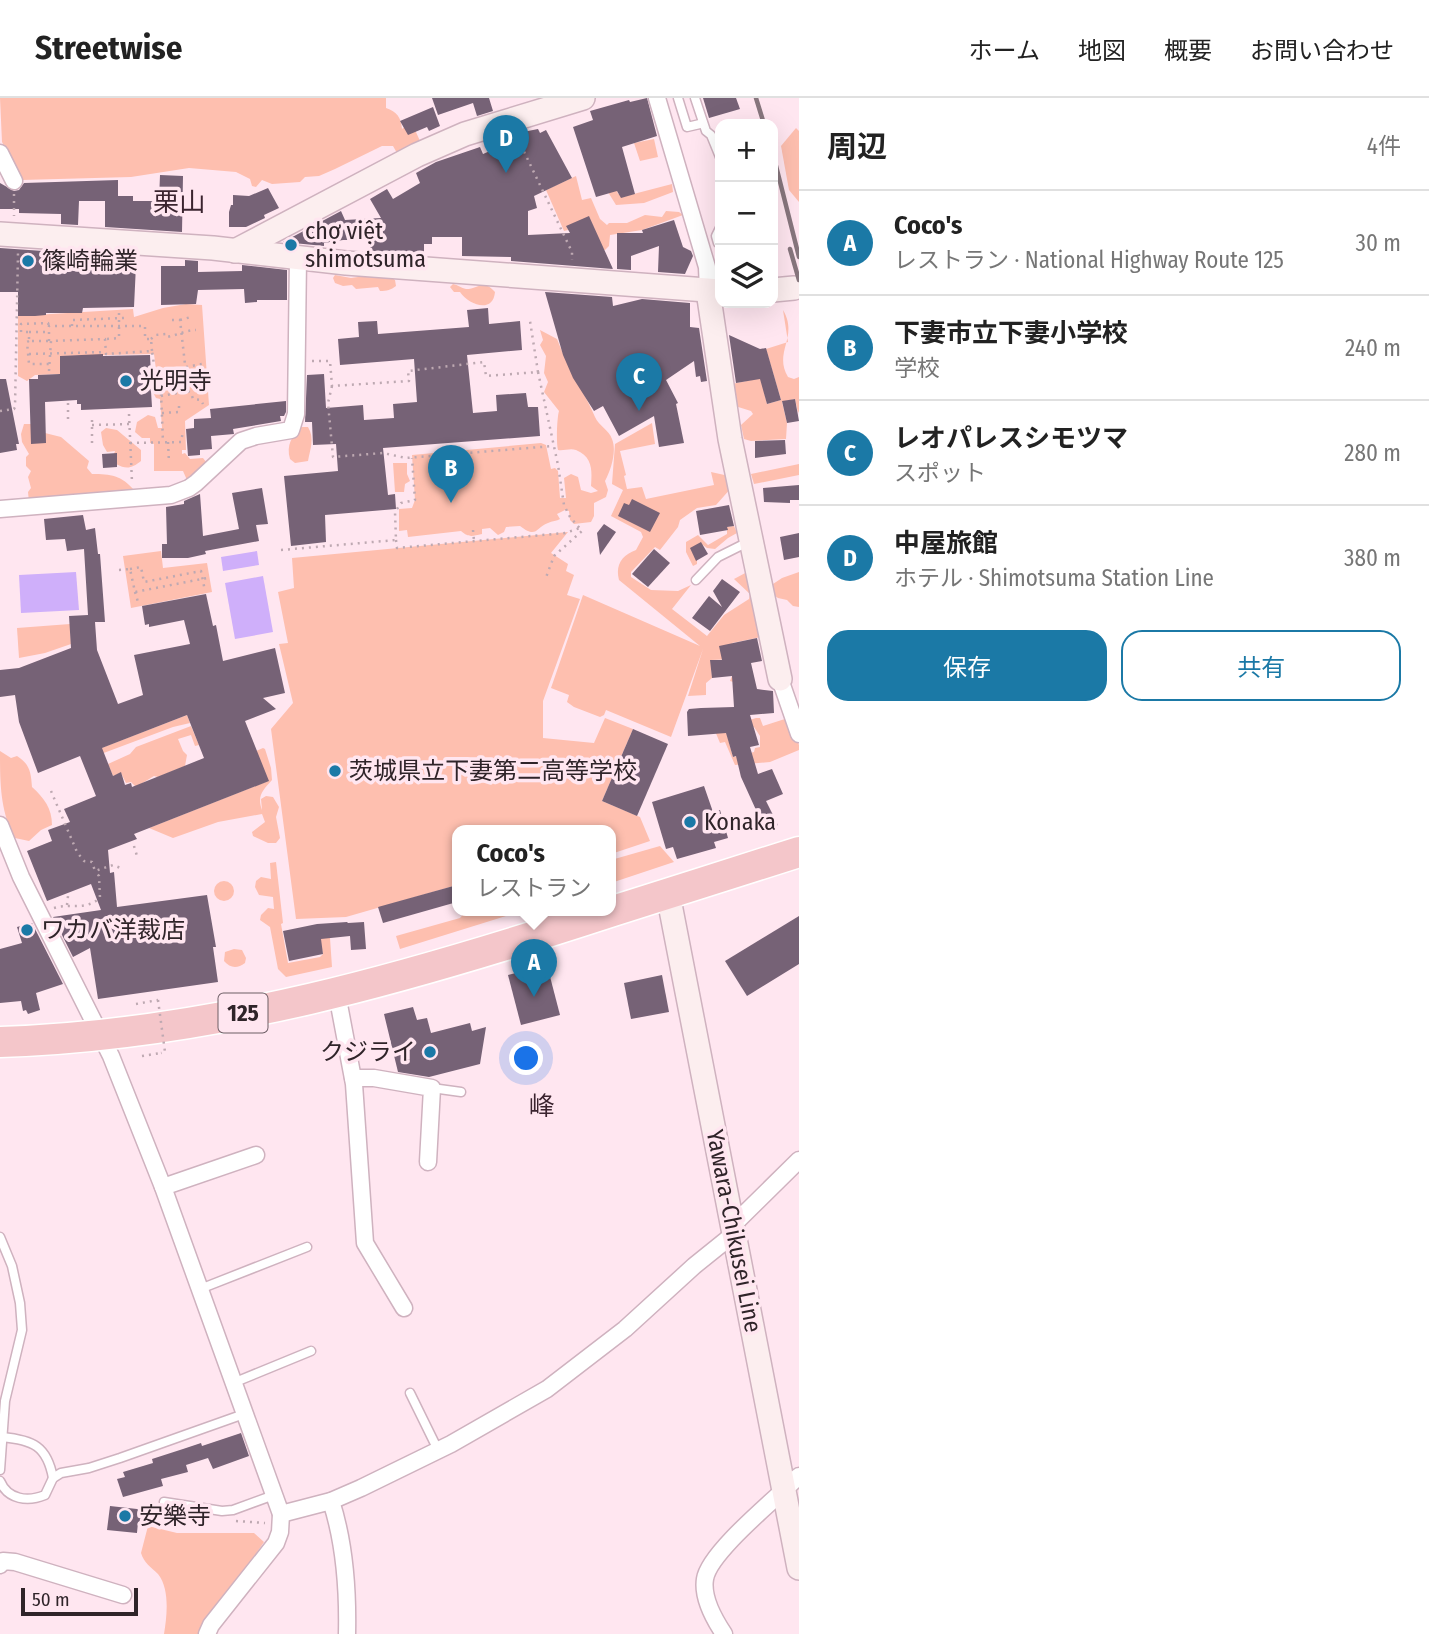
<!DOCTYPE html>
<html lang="ja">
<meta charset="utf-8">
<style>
:root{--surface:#fff;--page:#f6f6f6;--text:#222;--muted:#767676;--line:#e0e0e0;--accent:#1b79a6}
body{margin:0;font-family:"Fira Sans Condensed","Noto Sans JP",sans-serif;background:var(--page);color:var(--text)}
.controls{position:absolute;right:21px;top:21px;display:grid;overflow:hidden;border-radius:14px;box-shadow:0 7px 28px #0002}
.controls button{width:63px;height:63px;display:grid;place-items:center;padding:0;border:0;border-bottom:2px solid var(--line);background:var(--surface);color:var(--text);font:35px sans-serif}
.scale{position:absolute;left:21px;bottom:18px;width:117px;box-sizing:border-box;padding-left:7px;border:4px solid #2f2429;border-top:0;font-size:19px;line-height:24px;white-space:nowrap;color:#2f2429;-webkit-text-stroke:5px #ffe6f0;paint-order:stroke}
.you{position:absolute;left:527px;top:961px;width:24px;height:24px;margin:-18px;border:5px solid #fff;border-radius:50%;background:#1a73e8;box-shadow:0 0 0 10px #1a73e833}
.badge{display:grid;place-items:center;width:46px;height:46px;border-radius:50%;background:var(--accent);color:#fff;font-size:23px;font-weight:700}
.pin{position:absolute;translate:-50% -58px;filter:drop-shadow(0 2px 4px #0008)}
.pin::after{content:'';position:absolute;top:37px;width:24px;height:21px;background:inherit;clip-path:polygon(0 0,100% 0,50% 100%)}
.popup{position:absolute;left:452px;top:727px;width:164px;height:91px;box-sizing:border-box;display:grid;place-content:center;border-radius:14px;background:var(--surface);filter:drop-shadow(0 2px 5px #0005);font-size:23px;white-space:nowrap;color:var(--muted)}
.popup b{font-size:26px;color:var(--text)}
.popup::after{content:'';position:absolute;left:50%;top:100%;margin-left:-14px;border:14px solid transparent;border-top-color:var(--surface)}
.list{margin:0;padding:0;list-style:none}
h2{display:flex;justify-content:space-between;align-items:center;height:91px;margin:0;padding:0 28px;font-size:30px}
h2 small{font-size:23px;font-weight:400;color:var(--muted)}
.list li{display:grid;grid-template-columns:46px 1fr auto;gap:21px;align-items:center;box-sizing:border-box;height:105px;padding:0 28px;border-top:2px solid var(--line)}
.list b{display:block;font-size:26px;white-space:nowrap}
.list p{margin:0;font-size:23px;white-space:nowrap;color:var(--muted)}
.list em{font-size:23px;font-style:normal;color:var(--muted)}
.actions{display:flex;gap:14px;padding:21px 28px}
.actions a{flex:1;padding:16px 0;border:2px solid var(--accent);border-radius:21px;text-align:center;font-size:24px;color:var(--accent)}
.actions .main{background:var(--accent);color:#fff}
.icon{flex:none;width:38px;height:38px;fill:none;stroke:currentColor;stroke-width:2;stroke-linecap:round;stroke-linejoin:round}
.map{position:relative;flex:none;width:799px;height:1536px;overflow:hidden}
header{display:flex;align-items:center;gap:42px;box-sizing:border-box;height:98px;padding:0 35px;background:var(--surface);border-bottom:2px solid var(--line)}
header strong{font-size:33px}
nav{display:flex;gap:38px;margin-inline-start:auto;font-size:24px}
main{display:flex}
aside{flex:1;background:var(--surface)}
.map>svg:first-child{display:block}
.green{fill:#febfaf;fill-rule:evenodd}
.water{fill:#cfaffa}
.building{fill:#766276;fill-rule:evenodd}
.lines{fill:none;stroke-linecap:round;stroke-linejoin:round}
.lane-casing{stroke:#cfb2bf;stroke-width:11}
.street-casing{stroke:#cfb2bf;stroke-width:19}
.secondary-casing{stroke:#cfb2bf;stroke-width:26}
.highway-casing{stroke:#fff;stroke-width:33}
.path{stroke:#bea9b2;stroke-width:2.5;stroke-dasharray:2 5;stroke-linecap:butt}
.lane{stroke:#fff;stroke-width:8}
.street{stroke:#fff;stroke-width:16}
.secondary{stroke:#fceeef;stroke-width:23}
.highway{stroke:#f4c6ca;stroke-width:30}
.rail{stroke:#87767d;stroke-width:4.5}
.path-bridge{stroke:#bea9b2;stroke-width:2.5;stroke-dasharray:2 5;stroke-linecap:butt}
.poi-dot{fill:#1b79a6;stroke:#ffe6f0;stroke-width:2.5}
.labels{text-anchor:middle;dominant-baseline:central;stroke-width:7;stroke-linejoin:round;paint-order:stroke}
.shield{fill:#ffe6f0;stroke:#6d5e65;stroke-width:2}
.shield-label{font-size:23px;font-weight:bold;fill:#2f2429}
.poi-label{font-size:24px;fill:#2f2429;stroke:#ffe6f0;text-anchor:start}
.street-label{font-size:24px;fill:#2f2429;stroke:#ffe6f0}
.neighbourhood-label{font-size:26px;fill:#3b242f;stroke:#ffe6f0}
</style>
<header>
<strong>Streetwise</strong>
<nav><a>ホーム</a><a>地図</a><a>概要</a><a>お問い合わせ</a></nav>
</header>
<main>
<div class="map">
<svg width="799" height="1536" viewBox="0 0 799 1536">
<rect width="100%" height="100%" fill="#ffe6f0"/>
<g class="green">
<path d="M0,0H386V10C397,14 401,19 402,31L411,23L420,43L397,55L393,48H382L335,71L319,78L305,79L300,84L272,86L262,82L256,89L252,88L250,81L236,74L189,70L131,79L22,82L2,44Z"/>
<path d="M796,30L799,33V104L789,92L781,48Z"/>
<path d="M654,41L658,59L640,63L634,45Z"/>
<path d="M612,75L618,96H620L622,99L672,86L673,94L644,105L616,107L608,94Z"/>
<path d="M576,78L582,102L591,100L600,121L607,127L609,125H627L645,117L662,119L666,113L679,114L683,117L642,132L610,137L609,148L605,152H590L598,139L590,121L567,129L568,132L564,133L546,92Z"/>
<path d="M386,175L395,182L396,188C391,192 387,193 380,193L378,189L356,191L352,187L343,188L335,185L333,180L335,177L351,180Z"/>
<path d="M453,186C458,187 461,190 466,191C479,191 483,180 495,194C493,216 469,207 460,194H454L450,189Z"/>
<path d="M186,206L202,207L209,307L185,323L186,352H182V356L185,355L190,361L203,360L206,364L187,382L183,373H154V346L150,345V340H142L135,334L137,324L148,317L155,319L158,330H162L160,301L156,300L150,289L157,280L154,256L60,258V276L35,277L27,283L18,278V218L133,211L134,219L163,210Z"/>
<path d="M783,212C799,239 773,254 788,279L794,281L799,279V313L798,315L795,301L782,304L787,325L786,341L751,343L744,341L741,327L753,316L751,313L735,308L732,286L761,280L767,306L781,302L766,251L788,244Z"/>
<path d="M540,232L557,241C567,268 584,293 595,319C599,328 609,332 612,341C617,353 611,372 605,383L608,392L606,399L594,405V418L591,424L574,426L570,422L569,413L565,412L557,416L560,421C557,423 552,423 548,425C535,430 537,441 520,428L506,429L504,434L498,437L490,430L482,431V436C472,438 469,440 461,433L408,439L407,432L399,433V411L412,410L415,402L412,357L541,345L546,347L551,371L555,370L558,373L560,400H566L564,380L571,376L578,379L581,392L591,395L598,393L591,388C592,373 593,359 576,352C570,350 564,353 558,352C556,345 557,319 559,313L544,294L548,284L544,275L546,258L540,247L543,242Z"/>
<path d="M652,325L655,346L620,353L626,377L624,378L627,391L642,389L646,401L714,387L711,374L729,378L732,389L716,407L697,410L680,422L678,429L660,452L655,449L631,474V479L651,492L678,493L691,487L672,511L707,538L724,517L749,501L750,496L734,481L749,473L764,534L763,543L761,539L732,545L740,586L730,583L732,578H735L734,561L711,562L712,580L706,585V597L688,598L703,551L671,639L606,612L604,617L600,619L574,609L567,604L569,597L551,590L583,497L700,548L619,482C615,467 622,457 636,452L643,439L641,434L611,418L623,392L612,386L615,346Z"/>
<path d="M24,326H31L41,334L61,339L89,363L87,370L92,376C111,376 121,377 135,393L29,404L28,394L31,390L28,379L31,373L26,368V359L29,356L22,344L21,336Z"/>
<path d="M301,329H308C315,340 310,352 308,363L295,365L290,361C286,347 292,338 301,329Z"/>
<path d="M106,330L117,332L141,352V363C132,370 127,372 116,366L113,359L115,353L107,354L103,347L101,334Z"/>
<path d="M393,365H407V376L410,383L405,386L404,394H395Z"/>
<path d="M799,366V377L754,386L751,376Z"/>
<path d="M734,428L737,435L728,440L715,451L707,450L700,445L694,458L697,462V466L693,468L686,454V444L698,437L708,447L727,436V429Z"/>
<path d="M568,434L551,455L568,466L566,473L574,477L567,497L580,501L543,603V640L594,645L605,620L633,631L602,703L640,719L650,743L611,756V733H457V787L346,819L296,821L271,631L293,605L279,546L288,545L278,494L294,490L292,460Z"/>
<path d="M161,453L163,470L207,465L212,494L131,510L123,458Z"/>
<path d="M799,474V509L793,508L787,502L778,500L775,498L773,486L782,480Z"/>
<path d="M70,526L71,546L45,555L19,560L17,530Z"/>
<path d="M187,617L190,625L173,629L93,659L91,654Z"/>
<path d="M756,620H760L763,628L788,620L799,647V652L770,664L735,667L725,644L720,645L715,633ZM754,629L760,638V649L755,650L754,654L733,659L727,637Z"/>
<path d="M191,628L199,647L195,648L191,637L178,641L183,653L187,657L185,668L158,679L154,678L136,689L131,684L126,685L121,675L113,678L108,666L130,656L136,649Z"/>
<path d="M263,650L265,651L271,670L272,682C262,693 257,698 262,712L261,701L266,698L273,699L279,709L276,719L280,740L276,745H268L253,738L252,734L265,724L262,716L218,724L173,740L149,730L268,683L256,653Z"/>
<path d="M0,653L11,660L17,658C30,666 31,675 32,689C44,700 52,710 52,727L41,732L29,743L15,740C0,714 0,684 0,653Z"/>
<path d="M660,748L674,764L611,785V762Z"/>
<path d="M276,764L283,825L281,826L288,865L320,859L323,856L319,838L330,840L332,869L286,879L278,871L270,829L260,822L261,817L268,810L274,811L273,799L259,797L255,789L256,783L261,779L271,781L270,765Z"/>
<circle cx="224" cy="793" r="10"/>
<path d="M466,813H522L400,851L396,838L460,820Z"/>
<path d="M234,851L242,852L246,860L245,865C237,871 230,870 224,863L225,854Z"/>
<path d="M148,1428L177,1435H254L264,1444L200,1536H164C167,1518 170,1491 158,1476C151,1469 144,1465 141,1455Z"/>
</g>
<g class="water">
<path d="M257,453L259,467L223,473L221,459Z"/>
<path d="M76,474L79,512L21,515L19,477Z"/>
<path d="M263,478L273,534L235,541L225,485Z"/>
</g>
<g class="building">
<path d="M432,0H489L493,13L477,18L473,5L438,17Z"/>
<path d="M647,0L657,38L622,49L635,96L621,100L617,93L596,99L573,29L593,22L590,13L629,2L630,4Z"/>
<path d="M703,0H736L740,11L709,20Z"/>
<path d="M433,9L440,28L429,33L427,29L408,37L400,23Z"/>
<path d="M538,31L540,35L546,32L572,80L534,98L537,110L528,113V137L570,135L566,128L589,118L613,171L511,163V159L462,158V139H432V146H424V156L421,157L370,153V142H343L324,145V148L283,144L341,113L345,122L381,120L370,101L387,91L393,101L420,85L416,75L436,64L480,49L483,56L497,50L498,53L522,43L518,35Z"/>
<path d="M160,77L183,78L182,134L105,129V103H79L78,127L61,126V116L19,115V111H0V85L14,93L19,92L24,85L118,82V98H133V103H159Z"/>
<path d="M268,90L279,110L264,117L265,120L246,129H229V114L231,107H233V97L249,98Z"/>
<path d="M674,122L683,149L691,153L693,158L685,176L658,174L659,148L631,158V172L617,171V135H643L642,132Z"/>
<path d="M0,150L115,158V166L136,167L134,209L83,210L82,215H46V217L35,218H18V194H0Z"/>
<path d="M185,162L198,163V174L242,173V167L287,172V202H257V204L245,205L244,191L198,192L196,206L161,207V168H185Z"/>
<path d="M545,194L612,199L613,208L642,201L690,205V229L699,230L707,283L701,284L700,278L696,279L694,263L666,282L678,305L676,306L684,345L659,349L654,318L619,338L603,308L594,313L573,280L563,257Z"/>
<path d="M488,210L489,226L520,223L522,252L467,257L473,315L497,313L496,297L526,295L528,309H538L540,338L383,350L388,397L395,396L396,411L325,417L326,444L291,448L284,378L338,373L336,346L313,347L312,324H305L307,277L324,276L326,310L363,307L364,322L394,320L393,306L417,304L414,261L340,267L338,241L359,239L358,224L377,223L378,236L469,229L467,212Z"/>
<path d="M729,237L760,251L766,250L781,302L767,306L760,281L736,285Z"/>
<path d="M103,256V258L150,257L151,278L176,276L178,290L151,293L152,309L81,312V306H77V302L45,304L46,345L31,346L29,281H38V277L60,276V258Z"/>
<path d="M0,281H6L19,346H16L17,352L0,355Z"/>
<path d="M795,301L799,323L787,325L782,303Z"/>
<path d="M286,303V314L284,318H280L281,323L233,331L234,336L211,338L212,351L200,352V357L188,358L186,331L194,330V321L211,320L210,311Z"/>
<path d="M785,342L786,356L755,360V343Z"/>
<path d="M117,355V369L103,370L102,356Z"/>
<path d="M799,387V402H790V405L764,404L763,390Z"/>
<path d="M262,390L268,426L256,427L259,443L205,453L206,456L188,460H162V446H167L166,409L184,406V403L200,396L203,438L239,431L232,395Z"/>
<path d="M632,401L660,415L650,434L618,418L624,405L629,407Z"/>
<path d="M729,407L734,428L727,429L728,432L700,437L696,413Z"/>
<path d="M83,417L86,432L95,430L98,456H100L105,524H95L97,552L118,606L143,597L134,557L190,546L184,522L149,529V526L145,527L142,508L206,496L213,528L216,527L223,563L275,550L285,595L263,600L276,611L245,623L269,683L134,736L137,741L108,752L110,775L114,774L117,809L207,797L216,849H213L218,884L98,901L90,850L73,859L53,819L101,812L91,786L47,803L27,753L52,743L48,732L70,724L64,711L96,698L80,658L38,675L19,624L15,597L0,599V572L19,570L71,550L69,518L88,517L84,451L67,453L65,441L46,442L44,421ZM187,617L204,660L132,689L131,685L125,687L121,674L113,678L102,650Z"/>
<path d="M604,426L616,434L600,457L597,435Z"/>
<path d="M799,435V459L784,462L780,439Z"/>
<path d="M701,444L708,456L696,463L690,450Z"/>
<path d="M654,451L670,465L648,489L632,476Z"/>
<path d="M722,481L740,494L710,533L692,520L709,498L722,509L713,493Z"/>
<path d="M757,540L762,563L751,565L757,591L773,593L774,615L750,617L759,647L750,649L758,676L772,671L783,696L766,703L778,727L766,734L741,679L736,658L733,659L726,635L688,638L687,614L689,611L701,610L734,609L732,578L712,580L710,562H722L719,548Z"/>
<path d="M633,631L668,646L637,718L602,703Z"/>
<path d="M704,688L713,714L720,712L728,740L714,744L716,750L677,761L673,749L666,751L652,704Z"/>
<path d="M457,787V804L383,825L378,809Z"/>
<path d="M799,818V866L747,898L725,863Z"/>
<path d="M347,824L348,825L364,824L366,851L351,852L350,838L321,841L323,856L289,863L283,833L317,826Z"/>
<path d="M32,825L63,886L36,895L40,912L28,916L26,912L23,913L21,903L0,905V851L22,845L17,829Z"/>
<path d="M547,867L560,917L521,927L508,877Z"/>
<path d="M662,877L669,914L631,921L624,885Z"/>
<path d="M413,909L417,922L427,920L431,935L470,925L472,933L486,929L480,966L429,979L398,974L384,916Z"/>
<path d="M241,1335L249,1358L213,1371L208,1360L186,1367L188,1374L161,1381L163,1388L123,1399L117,1381L125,1379L123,1374L153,1365L152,1361L183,1351L201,1345L202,1348Z"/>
<path d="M110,1408L146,1412L145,1425L138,1424L137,1435L107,1432Z"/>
</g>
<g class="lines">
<g class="lane-casing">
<g id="lane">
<path d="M678,0L687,29L700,26L702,23"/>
<path d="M695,0L706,33L711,37L720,59"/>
<path d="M718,145L716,138L720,130"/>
<path d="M696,482L718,459L748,444"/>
<path d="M432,990L461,994"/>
<path d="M0,1139L12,1168L20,1205L22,1232L5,1303L0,1372"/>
<path d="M200,1191L307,1149"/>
<path d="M233,1285L311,1253"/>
<path d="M410,1295L438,1352"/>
<path d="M2,1339C33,1342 47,1348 53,1380"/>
<path d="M0,1383C8,1402 28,1404 45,1397L53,1380L61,1375L89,1370L120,1360L244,1316"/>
<path d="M164,1404L222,1413L233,1412L274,1397"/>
</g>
</g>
<g class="street-casing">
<g id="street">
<path d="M657,0L707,169L708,193"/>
<path d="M0,55L14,83"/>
<path d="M0,411L171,397L189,390L196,385L241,343L256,338L291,332L296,316L298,160"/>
<path d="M780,581L799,636"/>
<path d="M0,727L21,779L111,958L163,1089L281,1416L280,1434L276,1445L211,1527L207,1536"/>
<path d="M337,896L354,986L365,1145L404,1210"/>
<path d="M353,980H374L432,990L428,1064"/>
<path d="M163,1089L256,1057"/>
<path d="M733,1127L799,1062"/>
<path d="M331,1403C345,1446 348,1491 347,1536"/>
<path d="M281,1416L331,1403L361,1390L451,1346L547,1291L625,1231L694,1168L735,1135"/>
<path d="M0,1467L3,1463L15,1464L123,1497"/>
<path d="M724,1536C714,1521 702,1499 705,1481C709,1454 778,1399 799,1378"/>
</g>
</g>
<g class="secondary-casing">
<g id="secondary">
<path d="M0,136L213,150L346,165L720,193"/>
<path d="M235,153L417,57L465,36L583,0"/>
<path d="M773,192L794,190"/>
<path d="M708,193L730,341L780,581"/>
<path d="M668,796L799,1470"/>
</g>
</g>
<g class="highway-casing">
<path id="highway" d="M0,944C214,937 411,879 613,813C675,793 737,774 799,754"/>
</g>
<g class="path">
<path d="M518,41L572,154V162"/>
<path d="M14,96V118"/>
<path d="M180,222L191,219"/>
<path d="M72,228V222L124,220"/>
<path d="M28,234H21V226L48,225L49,228"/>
<path d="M107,241L119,240V213"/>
<path d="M151,241L155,237L166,236L167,239C178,237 186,232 196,232"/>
<path d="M29,243L27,244L29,266H50"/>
<path d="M48,243H29V234H49"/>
<path d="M49,243V228H145V241H151L152,253"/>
<path d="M29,256L106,254"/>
<path d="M312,263H330L332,288L409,283L408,273L484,264L486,278L538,274L530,223"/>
<path d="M186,269L202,266"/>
<path d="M49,273L51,243L105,241L106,256L152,253L156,281L161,295L163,344"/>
<path d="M538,274L558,367L564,407L570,419L582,433L554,458L545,482"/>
<path d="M332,288L328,305L333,359L383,355L406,360L553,348"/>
<path d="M188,293L191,295L193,301L201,302L203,306"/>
<path d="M161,298L188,293L180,222H172"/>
<path d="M68,305V326"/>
<path d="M0,313L14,311L15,309L18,155"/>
<path d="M162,315L179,314V307"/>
<path d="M129,316L132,384"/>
<path d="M92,322V346"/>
<path d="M92,327L130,326"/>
<path d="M168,344L169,365"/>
<path d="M130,345L181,344L183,333"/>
<path d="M473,432L474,443"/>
<path d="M396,442L397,450L565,435L580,430"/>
<path d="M281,452L396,442L395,414L401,405L415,402L412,360"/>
<path d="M130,471L141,469L144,484L201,473L205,493"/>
<path d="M119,472L130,471L135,494L207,480"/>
<path d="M135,494L138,504"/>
<path d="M51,693L77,754L84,763L92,764L95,773L113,767L123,771"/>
<path d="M134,748L137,758"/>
<path d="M67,807L68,798"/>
<path d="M54,810C70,805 85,813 100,800L99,778L95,773"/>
<path d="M136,906L158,902"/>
<path d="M142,958L161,955"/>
<path d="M236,1423L265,1425"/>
</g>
<use href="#lane" class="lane"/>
<use href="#street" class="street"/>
<use href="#secondary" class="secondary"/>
<use href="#highway" class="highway"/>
<g class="rail">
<path d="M756,0L764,26"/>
<path d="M773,56L799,159"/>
<path d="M790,151L799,182"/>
</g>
<path class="path-bridge" d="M158,902L165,954L161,955"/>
</g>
<g class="poi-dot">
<circle cx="291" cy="147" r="7"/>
<circle cx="28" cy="163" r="7"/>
<circle cx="126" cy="283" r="7"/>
<circle cx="335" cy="673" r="7"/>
<circle cx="690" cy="724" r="7"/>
<circle cx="27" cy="832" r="7"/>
<circle cx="430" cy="954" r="7"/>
<circle cx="125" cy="1418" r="7"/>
</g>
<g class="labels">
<rect class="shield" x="218.5" y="895.5" width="49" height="39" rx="5"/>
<g class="shield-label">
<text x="243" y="915">125</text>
</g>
<g class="poi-label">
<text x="305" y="133">chợ việt<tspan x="305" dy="28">shimotsuma</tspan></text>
<text x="42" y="163">篠崎輪業</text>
<text x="140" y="283">光明寺</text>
<text x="349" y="673">茨城県立下妻第二高等学校</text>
<text x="704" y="724">Konaka</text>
<text x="41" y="832">ワカバ洋裁店</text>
<text x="416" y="954" text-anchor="end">クジライ</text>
<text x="139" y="1418">安樂寺</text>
</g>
<g class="street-label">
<text transform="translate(734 1133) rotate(79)">Yawara-Chikusei Line</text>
</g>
<g class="neighbourhood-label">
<text x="179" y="104">栗山</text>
<text x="542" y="1008">峰</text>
</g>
</g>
</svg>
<div class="controls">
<button>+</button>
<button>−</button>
<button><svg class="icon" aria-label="layers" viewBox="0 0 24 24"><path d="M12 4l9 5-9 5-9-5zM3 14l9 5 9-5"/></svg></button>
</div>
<div class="scale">50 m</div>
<div class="you"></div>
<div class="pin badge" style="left:534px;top:899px">A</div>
<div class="popup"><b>Coco's</b>レストラン</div>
<div class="pin badge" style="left:451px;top:405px">B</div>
<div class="pin badge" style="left:639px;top:313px">C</div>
<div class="pin badge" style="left:506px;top:75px">D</div>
</div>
<aside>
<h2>周辺<small>4件</small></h2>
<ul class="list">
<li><span class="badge">A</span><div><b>Coco's</b><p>レストラン · National Highway Route 125</p></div><em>30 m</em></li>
<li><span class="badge">B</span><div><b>下妻市立下妻小学校</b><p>学校</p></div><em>240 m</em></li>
<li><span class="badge">C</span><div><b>レオパレスシモツマ</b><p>スポット</p></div><em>280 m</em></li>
<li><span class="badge">D</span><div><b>中屋旅館</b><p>ホテル · Shimotsuma Station Line</p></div><em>380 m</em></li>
</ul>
<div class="actions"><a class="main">保存</a><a>共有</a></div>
</aside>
</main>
